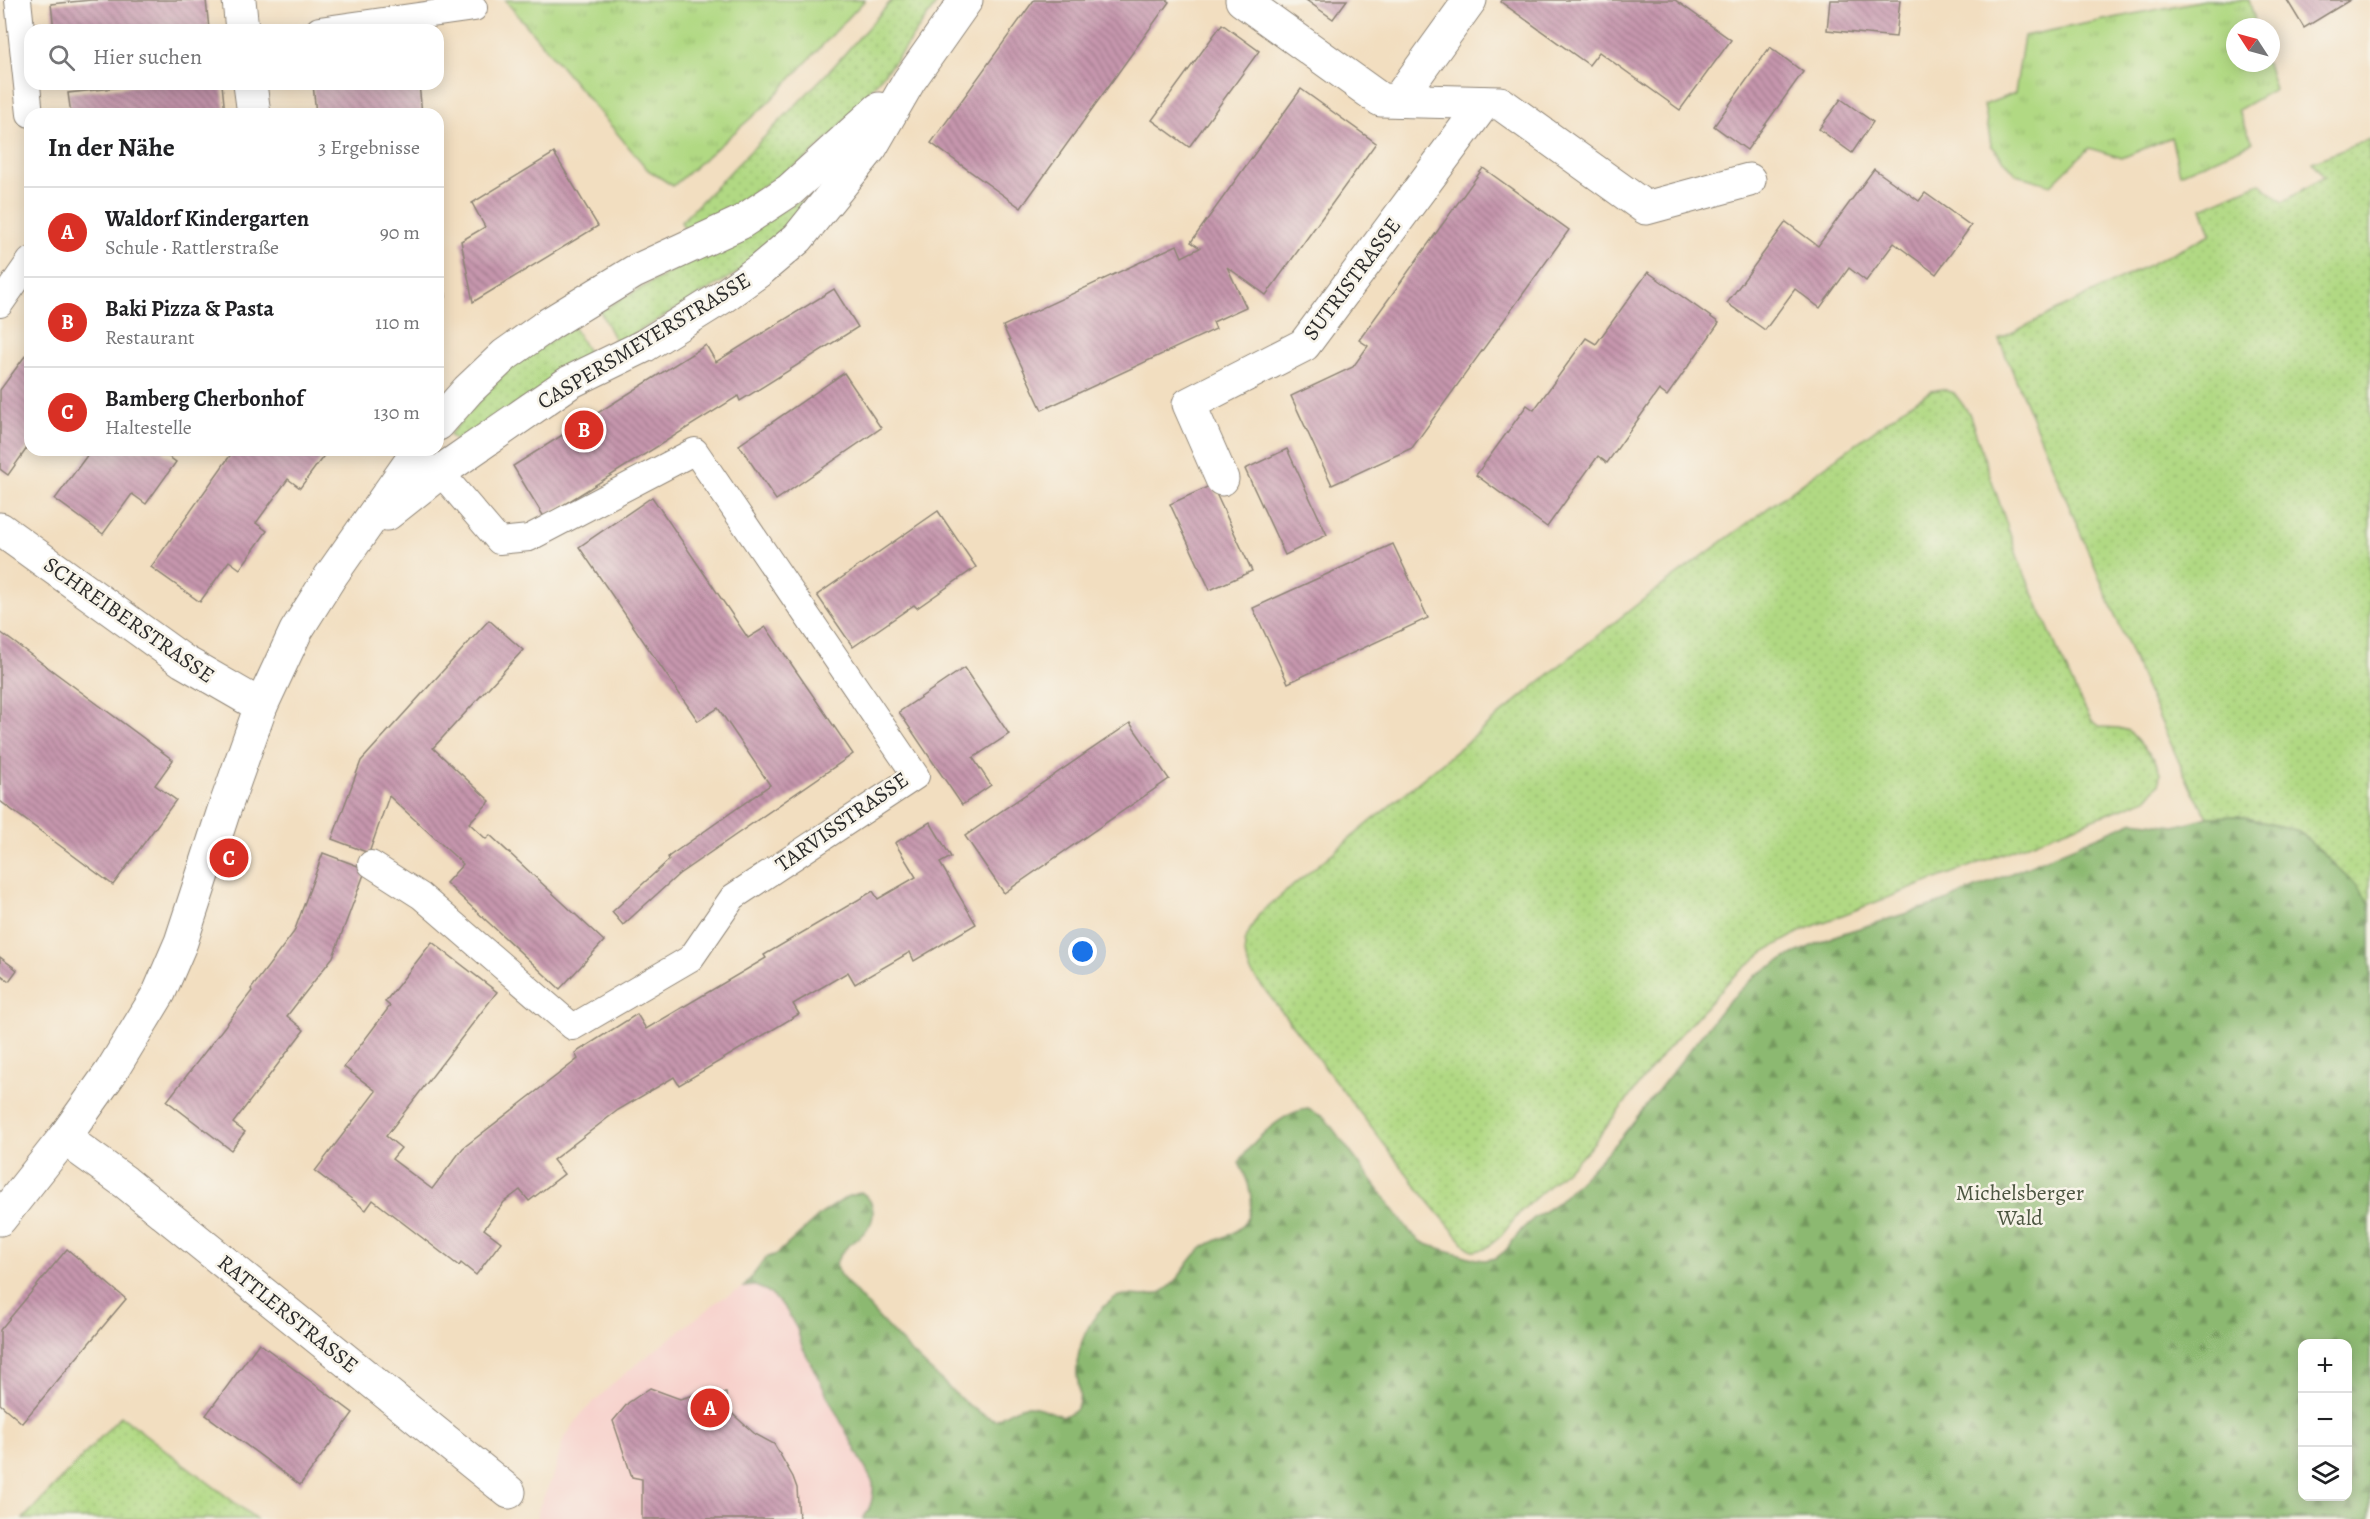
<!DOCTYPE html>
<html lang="de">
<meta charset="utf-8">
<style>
:root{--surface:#fff;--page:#f6f6f6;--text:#202124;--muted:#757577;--line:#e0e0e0;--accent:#d93025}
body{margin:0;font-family:Alegreya,serif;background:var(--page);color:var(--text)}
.controls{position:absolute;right:18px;bottom:18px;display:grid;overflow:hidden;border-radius:12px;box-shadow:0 3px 15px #0003}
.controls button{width:54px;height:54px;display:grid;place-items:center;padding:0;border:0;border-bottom:2px solid var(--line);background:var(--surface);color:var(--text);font:30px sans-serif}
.compass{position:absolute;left:2226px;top:18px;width:54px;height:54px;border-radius:50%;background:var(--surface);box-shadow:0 3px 15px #0003;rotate:306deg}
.you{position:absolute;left:1083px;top:952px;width:21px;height:21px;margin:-15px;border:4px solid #fff;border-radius:50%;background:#1a73e8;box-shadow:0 0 0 9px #1a73e833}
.badge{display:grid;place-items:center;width:39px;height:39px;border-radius:50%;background:var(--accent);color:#fff;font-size:20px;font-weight:700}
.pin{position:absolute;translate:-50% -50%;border:3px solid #fff;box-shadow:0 2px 6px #0006}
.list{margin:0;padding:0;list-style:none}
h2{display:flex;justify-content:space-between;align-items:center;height:78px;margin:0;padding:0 24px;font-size:26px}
h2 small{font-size:20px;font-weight:400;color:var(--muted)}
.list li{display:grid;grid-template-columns:39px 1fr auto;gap:18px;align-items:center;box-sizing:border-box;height:90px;padding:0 24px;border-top:2px solid var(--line)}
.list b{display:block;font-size:22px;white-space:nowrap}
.list p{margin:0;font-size:20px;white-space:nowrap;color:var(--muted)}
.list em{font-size:20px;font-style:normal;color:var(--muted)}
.icon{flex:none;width:33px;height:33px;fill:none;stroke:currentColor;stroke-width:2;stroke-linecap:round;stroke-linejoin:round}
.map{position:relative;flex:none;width:2370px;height:1519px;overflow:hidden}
.search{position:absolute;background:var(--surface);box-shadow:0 3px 15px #0003;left:24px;top:24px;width:420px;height:66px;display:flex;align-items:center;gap:15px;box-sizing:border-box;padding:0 21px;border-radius:18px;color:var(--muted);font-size:22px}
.panel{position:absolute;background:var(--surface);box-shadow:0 3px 15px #0003;left:24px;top:108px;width:420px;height:348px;border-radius:18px}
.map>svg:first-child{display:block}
.built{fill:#f7d0cb}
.grass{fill:url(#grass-dots);stroke:#6e8257;stroke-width:1.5}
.forest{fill:url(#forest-firs);stroke:#5c724e;stroke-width:1.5;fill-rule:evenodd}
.park{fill:url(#park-tufts);stroke:#6e8257;stroke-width:1.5}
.building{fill:url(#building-back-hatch)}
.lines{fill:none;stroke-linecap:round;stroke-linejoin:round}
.lane-casing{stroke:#8e8476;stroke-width:28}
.street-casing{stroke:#8e8476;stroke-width:35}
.lane{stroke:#fff;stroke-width:26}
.street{stroke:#fff;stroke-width:33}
.labels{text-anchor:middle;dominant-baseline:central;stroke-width:5;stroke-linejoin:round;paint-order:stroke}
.street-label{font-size:22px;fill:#2b2b2b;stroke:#f7f3e8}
.park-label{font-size:22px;fill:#4c5641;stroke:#f7f3e8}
</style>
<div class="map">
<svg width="2370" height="1519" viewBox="0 0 2370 1519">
<defs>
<pattern id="grass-dots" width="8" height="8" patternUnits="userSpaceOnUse" patternTransform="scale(1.5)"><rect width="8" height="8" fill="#b1d983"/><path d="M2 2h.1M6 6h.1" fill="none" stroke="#98ba71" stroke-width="1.8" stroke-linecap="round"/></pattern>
<pattern id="forest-firs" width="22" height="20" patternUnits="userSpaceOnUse" patternTransform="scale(1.5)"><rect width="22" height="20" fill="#8cb971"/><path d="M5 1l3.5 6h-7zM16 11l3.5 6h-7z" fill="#73975d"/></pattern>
<pattern id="park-tufts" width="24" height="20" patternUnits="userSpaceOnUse" patternTransform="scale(1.5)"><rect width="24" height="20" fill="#b1d983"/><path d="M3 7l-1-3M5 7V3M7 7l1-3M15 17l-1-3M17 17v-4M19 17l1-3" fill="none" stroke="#98ba71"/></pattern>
<pattern id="building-back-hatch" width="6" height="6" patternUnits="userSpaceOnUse" patternTransform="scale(1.5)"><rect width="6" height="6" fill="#c696ad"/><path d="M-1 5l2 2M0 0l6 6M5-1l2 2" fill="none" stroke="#a17b8d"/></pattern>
</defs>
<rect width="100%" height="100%" fill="#f7f3e8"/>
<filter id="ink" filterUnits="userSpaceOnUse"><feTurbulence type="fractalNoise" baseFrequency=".0167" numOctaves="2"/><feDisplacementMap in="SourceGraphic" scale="12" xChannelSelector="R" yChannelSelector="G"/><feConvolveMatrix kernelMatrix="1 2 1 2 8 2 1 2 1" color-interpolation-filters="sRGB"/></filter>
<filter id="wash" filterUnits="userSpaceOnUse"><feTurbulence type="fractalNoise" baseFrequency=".008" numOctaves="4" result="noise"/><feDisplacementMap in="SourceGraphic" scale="24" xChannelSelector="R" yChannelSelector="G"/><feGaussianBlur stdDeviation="1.35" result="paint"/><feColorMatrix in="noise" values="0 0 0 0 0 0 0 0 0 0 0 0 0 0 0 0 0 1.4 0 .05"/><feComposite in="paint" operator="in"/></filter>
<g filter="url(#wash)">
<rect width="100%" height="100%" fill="#f2dec0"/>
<path class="built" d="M755,1286L767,1291L777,1299L791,1318L830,1401L869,1473L873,1483L874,1495L870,1508L863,1519H537L539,1507L554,1474L563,1440L582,1413L618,1379L718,1301L744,1287Z"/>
<g class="grass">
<path d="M892,0H939L898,57L835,132L807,158L687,234L681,222L833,67Z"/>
<path d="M2370,139V904L2356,885L2299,831L2239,816L2208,817L2192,791L2141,677L1999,339L2211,234L2202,208L2259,183L2283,202L2324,177L2312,162Z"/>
<path d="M799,201L804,204V212L747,267L617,344L600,311Z"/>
<path d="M573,326L592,359L458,441L449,435L506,371Z"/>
<path d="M1942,389L1954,393L1969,413L2019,561L2076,692L2091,720L2101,727L2119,728L2129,731L2155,760L2160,772L2159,784L2146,799L1803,930L1764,952L1731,979L1667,1049L1588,1150L1521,1211L1501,1236L1485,1249L1474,1251L1466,1246L1425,1197L1251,972C1239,947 1245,936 1260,913L1559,666L1644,599L1910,404L1931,391Z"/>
<path d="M121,1416L256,1519H23Z"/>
</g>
<path class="forest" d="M2239,816L2299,831L2356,885L2370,904V1519H863C871,1507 874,1497 873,1483L830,1401L802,1346L797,1329L785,1308L767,1291L755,1286L744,1287L766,1258L777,1254L821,1214L847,1197L861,1192C869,1197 873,1203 873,1212C874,1236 844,1241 837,1261C835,1265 838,1271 840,1275C872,1311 904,1347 940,1379C957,1396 973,1412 996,1420C1027,1400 1029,1404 1062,1416C1068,1415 1074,1413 1077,1407C1082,1398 1078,1384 1077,1375C1076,1346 1089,1316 1113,1299C1124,1291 1141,1298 1153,1295C1177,1290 1183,1265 1199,1251C1209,1242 1219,1240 1231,1234C1261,1218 1252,1187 1239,1163C1250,1142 1284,1111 1308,1109L1325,1118L1411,1233L1420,1241L1429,1245L1476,1259L1485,1260L1496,1258L1506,1250L1522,1229L1534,1218L1557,1203L1590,1170L1622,1136L1726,1004L1756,975L1791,955L1837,935L1943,902L2134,821L2175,826L2208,817ZM2302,1344H2348V1496H2302Z"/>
<g class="park">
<path d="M505,0H865L768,103L673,186L648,170Z"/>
<path d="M2204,0H2249L2257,27H2235V63H2267L2275,89L2238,110L2253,142L2180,174L2171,137L2122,158L2089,148L2051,185L2017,175L1991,145L1984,105L2015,93L2024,36Z"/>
</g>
<g id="blocks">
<g class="building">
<path d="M91,0H206L209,29L54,30L51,4Z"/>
<path d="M1034,0H1166L1169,2L1021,208L931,143Z"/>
<path d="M1306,0H1347L1333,19Z"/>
<path d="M1502,0H1675L1731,40L1680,110L1599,52L1589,65L1501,2Z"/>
<path d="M1830,0H1900L1896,37L1827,30Z"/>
<path d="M2287,0H2350L2304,28Z"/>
<path d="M1222,24L1259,51L1189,147L1152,120Z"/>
<path d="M1770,47L1803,72L1747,150L1714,126Z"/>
<path d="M151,84H222L225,114H71L68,93Z"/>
<path d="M313,84H419L422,114H316Z"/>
<path d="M1301,89L1376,143L1266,295L1227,267L1246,307L1213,322L1216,329L1042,410L1003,326L1177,245L1182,257L1200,248L1191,242Z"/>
<path d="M1841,99L1873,122L1852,153L1819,129Z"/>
<path d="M554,153L598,226L473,302L461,241L485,227L472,203Z"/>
<path d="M1483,168L1569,230L1412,448L1332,485L1291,396L1353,367L1368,346L1359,340Z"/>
<path d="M1874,169L1919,201L1925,193L1971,226L1936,274L1894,243L1866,281L1849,268L1820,308L1795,289L1765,330L1727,303L1786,222L1818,246Z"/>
<path d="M438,241L446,297H438Z"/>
<path d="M1648,272L1719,323L1667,396L1659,390L1607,463L1598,456L1547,527L1476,475L1527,405L1534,410L1586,338L1596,344Z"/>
<path d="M834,289L858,327L740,401L738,396L544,517L513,466L706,345L716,362Z"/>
<path d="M25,356L30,360V444L8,475L0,469V390Z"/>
<path d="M844,373L881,428L776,500L739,445Z"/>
<path d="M1287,449L1327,535L1285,555L1245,469Z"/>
<path d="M91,450H164L162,452L176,462L146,504L132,494L103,534L55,499Z"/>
<path d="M234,450H328L300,488L288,479L256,523L267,531L240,569L229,561L200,602L151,567Z"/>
<path d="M1212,485L1252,571L1210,590L1170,504Z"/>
<path d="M652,497L748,638L766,627L853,754L679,874L623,925L612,912L669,860L668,857L770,785L718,708L698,721L579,547Z"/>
<path d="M938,511L976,567L917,608L914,605L853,647L817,595Z"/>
<path d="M1393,544L1428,618L1288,683L1253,608Z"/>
<path d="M489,620L523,650L433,748L490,801L469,823L486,839L490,835L604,941L560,989L446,883L463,864L389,796L369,853L332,839L361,761Z"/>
<path d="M0,632L173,760L155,785L176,800L113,885L0,801Z"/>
<path d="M964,668L1009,734L973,758L991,785L962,805L899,712Z"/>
<path d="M1130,723L1169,779L1004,893L965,836Z"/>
<path d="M930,822L951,857L940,863L976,924L914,961L910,952L855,984L848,972L793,1004L799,1014L679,1085L674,1077L618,1110L553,1160L564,1174L529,1201L520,1190L504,1202L484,1229L501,1242L476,1275L461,1263L459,1266L373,1200L366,1210L315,1171L376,1091L344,1067L390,1006L385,1002L432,942L497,992L386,1136L401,1148L392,1159L432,1189L463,1148L578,1059L575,1053L637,1014L646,1029L766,958L764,955L873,891L878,899L916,877L895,843Z"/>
<path d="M323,853L366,869L333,957L287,1016L304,1030L233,1123L245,1132L231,1150L167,1101L252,991L251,989L294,932Z"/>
<path d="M0,957L17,970L9,981L0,974Z"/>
<path d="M67,1249L126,1299L22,1423L0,1404V1330Z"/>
<path d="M259,1343L353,1413L300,1485L206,1415Z"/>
<path d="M650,1388L680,1399L698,1394L726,1393L728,1410L755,1434L774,1444L793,1477L797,1488L799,1519H642V1479L632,1477L613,1421L628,1403Z"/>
</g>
</g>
</g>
<g filter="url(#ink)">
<use href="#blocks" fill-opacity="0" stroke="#8e8476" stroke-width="1.5"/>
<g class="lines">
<g class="lane-casing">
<g id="lane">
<path d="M18,0L30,114"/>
<path d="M319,30L474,8"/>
<path d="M0,304L30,261"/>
<path d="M371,864L421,896L573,1027L691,958L733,897L916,776L695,451L529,538L499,541L440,472"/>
</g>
</g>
<g class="street-casing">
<g id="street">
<path d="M239,0L242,30"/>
<path d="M1242,0L1381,100L1500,103L1646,208L1749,180"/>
<path d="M250,84L254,114"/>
<path d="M1398,100L1470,0"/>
<path d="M438,424L468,390L505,355L549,324L634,272L740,223L790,190L879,109"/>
<path d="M1222,479L1189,404L1304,345L1484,103"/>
<path d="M387,514L440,472L570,382L644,346L721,298L760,270L798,238L871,147L909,81L966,0"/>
<path d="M0,529L183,661L261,706"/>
<path d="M64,1138L125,1182L509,1492"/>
<path d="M0,1219L64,1138L111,1072L159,993L181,942L223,813L261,706L296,631L330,577L419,450"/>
</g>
</g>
<use href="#lane" class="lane"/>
<use href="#street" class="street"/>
</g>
</g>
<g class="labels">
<g class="street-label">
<text transform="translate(1352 279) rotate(-53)">SUTRISTRASSE</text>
<text transform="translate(644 341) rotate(-31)">CASPERSMEYERSTRASSE</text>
<text transform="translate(129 620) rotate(35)">SCHREIBERSTRASSE</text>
<text transform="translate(842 822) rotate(-35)">TARVISSTRASSE</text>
<text transform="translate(288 1314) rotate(39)">RATTLERSTRASSE</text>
</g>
<g class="park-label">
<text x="2020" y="1193">Michelsberger<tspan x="2020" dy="25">Wald</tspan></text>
</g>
</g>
</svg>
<div class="controls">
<button>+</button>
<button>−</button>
<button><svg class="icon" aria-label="layers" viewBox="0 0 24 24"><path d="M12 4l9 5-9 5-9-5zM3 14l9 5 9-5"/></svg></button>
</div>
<svg class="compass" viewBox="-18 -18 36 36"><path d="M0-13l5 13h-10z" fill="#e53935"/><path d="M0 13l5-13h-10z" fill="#757577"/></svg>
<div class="you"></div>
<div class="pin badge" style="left:710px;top:1408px">A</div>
<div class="pin badge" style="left:584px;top:430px">B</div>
<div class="pin badge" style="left:229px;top:858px">C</div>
<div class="search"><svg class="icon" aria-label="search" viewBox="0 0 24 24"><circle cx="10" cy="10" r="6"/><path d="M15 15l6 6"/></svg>Hier suchen</div>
<section class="panel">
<h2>In der Nähe<small>3 Ergebnisse</small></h2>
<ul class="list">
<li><span class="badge">A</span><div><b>Waldorf Kindergarten</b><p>Schule · Rattlerstraße</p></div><em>90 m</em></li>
<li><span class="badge">B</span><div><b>Baki Pizza &amp; Pasta</b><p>Restaurant</p></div><em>110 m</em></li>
<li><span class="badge">C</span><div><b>Bamberg Cherbonhof</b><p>Haltestelle</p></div><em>130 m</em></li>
</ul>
</section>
</div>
